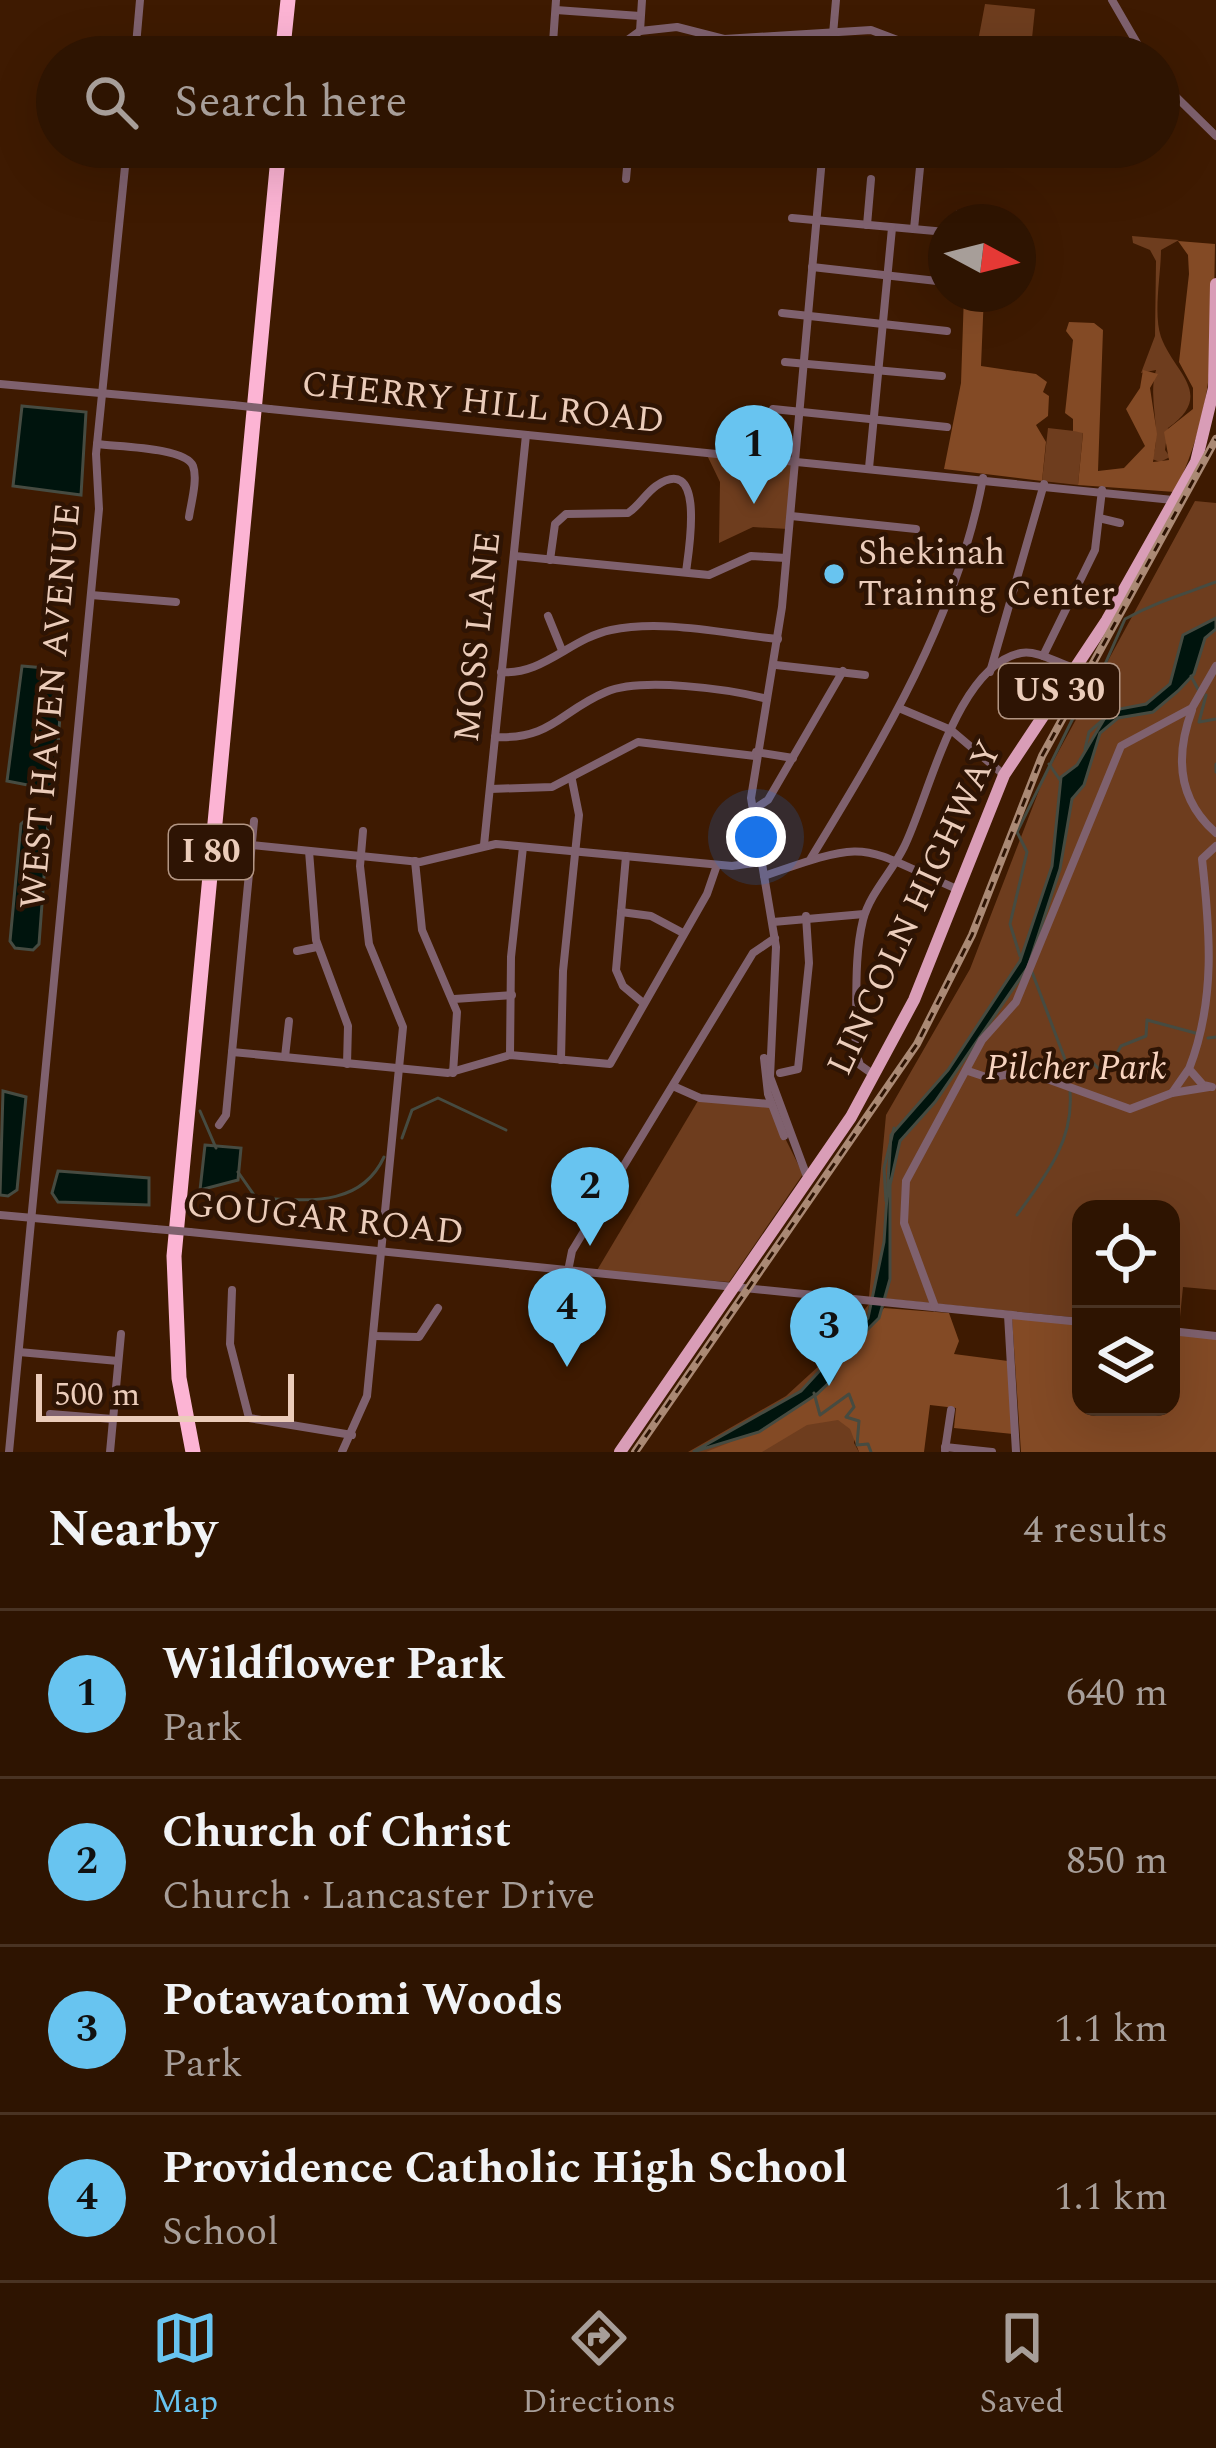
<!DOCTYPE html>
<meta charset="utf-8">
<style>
:root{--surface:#2e1401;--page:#361d0b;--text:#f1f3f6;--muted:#a79e99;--line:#493323;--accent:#68c4f0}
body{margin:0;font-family:Spectral,serif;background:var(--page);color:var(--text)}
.controls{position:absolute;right:36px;bottom:36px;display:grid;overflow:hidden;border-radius:24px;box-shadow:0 12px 48px #0002}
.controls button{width:108px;height:108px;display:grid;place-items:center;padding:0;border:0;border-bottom:3px solid var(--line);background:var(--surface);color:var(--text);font:60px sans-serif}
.compass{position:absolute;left:928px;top:204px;width:108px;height:108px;border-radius:50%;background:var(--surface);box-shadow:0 12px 48px #0002;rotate:97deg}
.scale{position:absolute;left:36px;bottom:30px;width:258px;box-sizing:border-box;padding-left:12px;border:6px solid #ebccba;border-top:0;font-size:33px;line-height:42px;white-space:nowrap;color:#ebccba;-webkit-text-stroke:9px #2e1404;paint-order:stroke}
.you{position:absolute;left:756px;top:837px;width:42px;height:42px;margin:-30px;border:9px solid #fff;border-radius:50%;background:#1a73e8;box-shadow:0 0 0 18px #1a73e833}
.badge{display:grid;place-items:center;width:78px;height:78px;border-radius:50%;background:var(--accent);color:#111;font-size:39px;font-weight:700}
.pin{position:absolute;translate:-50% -99px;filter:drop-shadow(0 3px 6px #0008)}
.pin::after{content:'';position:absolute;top:63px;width:42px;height:36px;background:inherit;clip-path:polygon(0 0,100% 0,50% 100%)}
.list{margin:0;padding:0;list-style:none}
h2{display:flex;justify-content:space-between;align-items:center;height:156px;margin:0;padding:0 48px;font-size:51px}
h2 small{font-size:39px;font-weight:400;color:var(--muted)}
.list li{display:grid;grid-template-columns:78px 1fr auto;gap:36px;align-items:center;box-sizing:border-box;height:168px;padding:0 48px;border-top:3px solid var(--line)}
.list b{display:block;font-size:45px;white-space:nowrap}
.list p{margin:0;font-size:39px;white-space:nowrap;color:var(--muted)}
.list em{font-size:39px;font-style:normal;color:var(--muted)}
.icon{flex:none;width:66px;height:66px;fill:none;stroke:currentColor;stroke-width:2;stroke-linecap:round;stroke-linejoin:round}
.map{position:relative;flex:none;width:1216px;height:1452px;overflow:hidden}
.search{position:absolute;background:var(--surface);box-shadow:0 12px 48px #0002;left:36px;right:36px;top:36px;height:132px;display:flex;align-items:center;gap:30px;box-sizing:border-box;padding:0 42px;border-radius:66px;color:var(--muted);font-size:45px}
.sheet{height:828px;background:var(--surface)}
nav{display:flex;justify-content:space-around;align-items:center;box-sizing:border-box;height:168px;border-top:3px solid var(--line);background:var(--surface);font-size:33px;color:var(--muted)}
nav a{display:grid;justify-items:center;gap:6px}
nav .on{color:var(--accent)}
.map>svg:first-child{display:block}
.green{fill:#6e3d1e}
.forest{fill:#834a25}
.water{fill:#00140d;stroke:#464b41;stroke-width:3}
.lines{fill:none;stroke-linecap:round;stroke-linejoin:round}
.stream{stroke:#464b41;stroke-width:3}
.minor{stroke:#7f616e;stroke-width:8}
.major{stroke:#d99db7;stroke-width:12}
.highway{stroke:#fcb4d4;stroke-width:15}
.rail-casing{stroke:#aa8974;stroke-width:8}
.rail{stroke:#2e1404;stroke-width:3;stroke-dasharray:9;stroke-linecap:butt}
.minor-bridge{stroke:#7f616e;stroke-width:8}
.poi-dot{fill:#68c4f0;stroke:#2e1404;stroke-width:4.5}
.labels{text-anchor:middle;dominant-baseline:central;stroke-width:9;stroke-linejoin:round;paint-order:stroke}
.shield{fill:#2e1404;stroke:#b29583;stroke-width:3}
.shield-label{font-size:33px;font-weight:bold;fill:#ebccba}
.street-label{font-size:36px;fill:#ebccba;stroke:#2e1404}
.poi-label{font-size:36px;fill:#ebccba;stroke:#2e1404;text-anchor:start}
.park-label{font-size:36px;font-style:italic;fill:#f7d3bf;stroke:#2e1404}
</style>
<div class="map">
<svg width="1216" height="1452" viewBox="0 0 1216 1452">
<rect width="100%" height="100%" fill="#3e1a01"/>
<g class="green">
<path d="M985,4L1035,9L1031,48L1021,57H975Z"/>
<path d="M1132,236L1179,240L1161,250C1161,274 1153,314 1161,337C1174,373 1216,394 1168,428L1165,450L1170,457L1160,462L1152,459C1163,431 1147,400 1156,370L1141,373L1155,336L1156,261L1150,250L1133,243Z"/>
<path d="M1048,428L1083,432L1078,485L1042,481Z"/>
<path d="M706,453L794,462L788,529L753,527L719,543L720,482Z"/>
<path d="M1195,501L1216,503V1290L1183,1287L1179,1327H1171V1209H1081V1318L869,1297L886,1115L970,969L1043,780Z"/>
<path d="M699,1099L769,1106L803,1174L729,1282L596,1272Z"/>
<path d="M869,1304L854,1443L859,1452H688L786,1396L821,1364Z"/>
</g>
<g class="forest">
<path d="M1178,241L1215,244C1213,340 1216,405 1175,492L1078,485L1083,433L1073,431V419L1065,413L1073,340L1066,331L1069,322L1094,323L1103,330L1098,471L1124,468L1145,446L1126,409L1140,388L1143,370L1158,374L1150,388L1157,434L1153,462L1169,460L1164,432L1193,409V388L1179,362L1189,274L1188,255Z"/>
<path d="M964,294H984L981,366L1036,374L1047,382L1043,392L1049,396L1048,416L1036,425L1046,442L1042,481L944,469L961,383Z"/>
<path d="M884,1308L949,1313L959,1341L954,1354L1008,1361L1013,1434L954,1428L956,1408L930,1405L924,1452H859L850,1429L838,1420L807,1425L762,1452H706L768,1427L817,1393Z"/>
<path d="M1012,1318L1081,1325V1407H1171V1334L1216,1339V1452H1021Z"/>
</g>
<g class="water">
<path d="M22,406L86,412L81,495L13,486Z"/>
<path d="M1216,618V629L1205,638L1194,674L1178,691L1153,712L1118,718L1100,733L1084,785L1072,799L1060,869L1028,967L935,1102L900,1141L890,1185V1279L879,1318L843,1354L833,1379L817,1394L759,1432L693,1452L801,1391L868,1318L884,1242L891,1135L948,1070L1020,961L1052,866L1061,777L1077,765L1109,711L1146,704L1170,684L1183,635Z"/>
<path d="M22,666L57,669L63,676L55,783L48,789L7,781Z"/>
<path d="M28,818L48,823L39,944L33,950L15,948L10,941L21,824Z"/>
<path d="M3,1091L26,1097L17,1190L8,1196L0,1195Z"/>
<path d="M205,1145L241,1148L238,1180L200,1190Z"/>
<path d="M58,1171L149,1178V1205L58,1202L52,1193Z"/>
</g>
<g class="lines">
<g class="stream">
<path d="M1191,676L1200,693"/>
<path d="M1206,695L1199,722L1216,719"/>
<path d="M1113,708L1098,680L1125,619C1156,602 1184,594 1216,582"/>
<path d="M1085,749L1089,732L1104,719"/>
<path d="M1049,764L1060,780"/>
<path d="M1216,764V772"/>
<path d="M1020,956L1010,924L1027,852L1017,832L1079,706L1089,699L1110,705"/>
<path d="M1032,972L1066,1062L1058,1072L1065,1082"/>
<path d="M1208,1038L1216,1037"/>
<path d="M1068,1064L1093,1063L1104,1074"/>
<path d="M1106,1073L1121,1046L1146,1036L1147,1020L1199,1034"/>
<path d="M200,1111L216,1148"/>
<path d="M402,1138L412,1110L438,1098L506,1130"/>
<path d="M238,1172L256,1198C304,1200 360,1209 384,1157"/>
<path d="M886,1201L884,1168L894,1128"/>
<path d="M1017,1215C1044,1178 1074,1142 1070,1092"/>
<path d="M814,1393L820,1415L849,1394L854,1407L846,1417L859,1421L857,1445L868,1444L871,1452"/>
</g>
<g class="minor">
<path d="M1112,0L1145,57"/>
<path d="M556,10L640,16"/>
<path d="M640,31L642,0"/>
<path d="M135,57L140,0"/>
<path d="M552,57L556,0"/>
<path d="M604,57L640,31L677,27L724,39L871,30L900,41L915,57"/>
<path d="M831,57L836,0"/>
<path d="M1159,80L1216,136"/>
<path d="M545,147L551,156L610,161L761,150L791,160L877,155L900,147"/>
<path d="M610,147L626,157"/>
<path d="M626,179L628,157"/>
<path d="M792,218L946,232"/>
<path d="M959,222V214"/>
<path d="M867,225L871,179"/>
<path d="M914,229L922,147"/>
<path d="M812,267L946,282"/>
<path d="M782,313L947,331"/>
<path d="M785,362L942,376"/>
<path d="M0,384L233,405"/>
<path d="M270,409L1173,500"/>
<path d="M773,409L947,427"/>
<path d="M97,444C117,447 185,447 193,466C198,479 191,503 189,517"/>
<path d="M869,468L892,228"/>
<path d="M791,516L916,529"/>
<path d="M1099,518L1120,523"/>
<path d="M515,556L709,575L751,556L786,558"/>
<path d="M550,560L555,524L566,514L628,513C639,506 645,494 656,486C707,451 688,555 686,572"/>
<path d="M91,595L176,602"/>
<path d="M548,616L561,648"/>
<path d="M1043,656L1095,550L1102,490"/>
<path d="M776,665L865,675"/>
<path d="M501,672C542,676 571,638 611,630C664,619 725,634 778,639"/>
<path d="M990,672L1044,484"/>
<path d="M899,708L951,730L1003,774"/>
<path d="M1192,710C1175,756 1177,799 1216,833"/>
<path d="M495,737C552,740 560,711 606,692C641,677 730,689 767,699"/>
<path d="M756,752L793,758"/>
<path d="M490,789L552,787L638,742L755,756"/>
<path d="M751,811L768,800L843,671"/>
<path d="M252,845L420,862L496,844L732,866L761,862"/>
<path d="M484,845L526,435"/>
<path d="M309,851L316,940L348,1026L347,1064"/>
<path d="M626,856L616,970L623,986L642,1002"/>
<path d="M811,858C884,738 957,618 983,478"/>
<path d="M415,861L422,930L457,1012L453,1073"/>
<path d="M764,876C874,838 856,845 959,890"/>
<path d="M621,912L651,916L683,933"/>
<path d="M773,922L864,914"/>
<path d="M297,951L317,947"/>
<path d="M454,999L512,995"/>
<path d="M232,1052L448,1073L510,1055L610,1064L707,894L717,865"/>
<path d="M510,1055L511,957L523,847"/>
<path d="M285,1057L289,1021"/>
<path d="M764,1058L768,1094L784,1136"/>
<path d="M561,1060L563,971L579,815L572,780"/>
<path d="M968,1071L989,1078L1025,1071L1130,1109L1172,1093L1188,1070"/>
<path d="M780,1073L798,1069L809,963L806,916"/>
<path d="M874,1075L860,1065L855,1050C858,1007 853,961 863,920C870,893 892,872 904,847C929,797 956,666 1021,653C1038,650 1057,663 1074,668"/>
<path d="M673,1086L700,1098L770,1104"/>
<path d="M1212,1087L1203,1085L1189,1069C1216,1000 1210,931 1202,859L1216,846"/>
<path d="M1172,1093L1209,1087"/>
<path d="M219,1125L226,1115L254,821"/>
<path d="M806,1174L770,1077L776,947L751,798L782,607L823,147"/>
<path d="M0,1215L155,1229"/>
<path d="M190,1232L1081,1322"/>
<path d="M568,1271L572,1251L753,953L775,938"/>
<path d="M232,1290L230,1344L249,1418L352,1435"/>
<path d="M935,1307L904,1223L906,1181L982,1040L1016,1002L1121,746L1192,708L1216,666"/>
<path d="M1008,1315L1016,1452"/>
<path d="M1171,1331L1216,1336"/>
<path d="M373,1336L419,1337L438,1308"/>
<path d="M19,1352L118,1361"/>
<path d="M50,1414L113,1419"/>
<path d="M945,1447L992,1452"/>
<path d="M945,1450L951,1410"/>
<path d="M9,1452L99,509L96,454L127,147"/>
<path d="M110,1452L121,1334"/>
<path d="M342,1452L367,1396L403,1027L369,944L360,866L363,831"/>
</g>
<path class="major" d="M620,1452L851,1117L914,1000L1004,775L1107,620L1196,462L1214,388L1216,284"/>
<g class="highway">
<path d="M282,57L288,0"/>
<path d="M193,1452L179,1378L174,1256L279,147"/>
</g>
<g class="rail-casing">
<path id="rail" d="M635,1452L917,1044L972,935L1042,756L1216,439"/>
</g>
<use href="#rail" class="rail"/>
<g class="minor-bridge">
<path d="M233,405L270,409"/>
<path d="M155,1229L190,1232"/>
</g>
</g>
<circle class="poi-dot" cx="834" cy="574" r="12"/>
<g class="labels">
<g class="shield">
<rect x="999" y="664" width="120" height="54" rx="9"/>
<rect x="169" y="825" width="84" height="54" rx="9"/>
</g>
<g class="shield-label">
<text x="1059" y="691">US 30</text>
<text x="211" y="852">I 80</text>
</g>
<g class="street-label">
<text transform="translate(483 403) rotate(6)">CHERRY HILL ROAD</text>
<text transform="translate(478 637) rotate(-84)">MOSS LANE</text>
<text transform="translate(51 706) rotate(-85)">WEST HAVEN AVENUE</text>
<text transform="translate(915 908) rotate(-65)">LINCOLN HIGHWAY</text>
<text transform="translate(325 1219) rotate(6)">GOUGAR ROAD</text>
</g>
<g class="poi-label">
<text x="858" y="553">Shekinah<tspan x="858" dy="41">Training Center</tspan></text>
</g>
<g class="park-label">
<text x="1076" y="1068">Pilcher Park</text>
</g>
</g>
</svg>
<div class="controls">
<button><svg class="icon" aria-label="locate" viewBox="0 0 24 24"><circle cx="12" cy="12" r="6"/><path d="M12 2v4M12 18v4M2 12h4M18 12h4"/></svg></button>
<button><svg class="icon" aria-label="layers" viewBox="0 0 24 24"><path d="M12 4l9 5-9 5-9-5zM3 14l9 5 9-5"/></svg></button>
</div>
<svg class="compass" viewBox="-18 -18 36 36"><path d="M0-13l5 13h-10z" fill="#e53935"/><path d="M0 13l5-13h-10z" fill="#a79e99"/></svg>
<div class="scale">500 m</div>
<div class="you"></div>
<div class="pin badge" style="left:754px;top:504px">1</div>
<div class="pin badge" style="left:590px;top:1246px">2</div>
<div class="pin badge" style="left:829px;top:1386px">3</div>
<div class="pin badge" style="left:567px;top:1367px">4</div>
<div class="search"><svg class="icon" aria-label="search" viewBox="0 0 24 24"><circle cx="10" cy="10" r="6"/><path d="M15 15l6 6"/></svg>Search here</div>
</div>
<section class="sheet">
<h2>Nearby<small>4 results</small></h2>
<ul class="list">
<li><span class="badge">1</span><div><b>Wildflower Park</b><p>Park</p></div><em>640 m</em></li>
<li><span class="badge">2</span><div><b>Church of Christ</b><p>Church · Lancaster Drive</p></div><em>850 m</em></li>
<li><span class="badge">3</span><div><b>Potawatomi Woods</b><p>Park</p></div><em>1.1 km</em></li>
<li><span class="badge">4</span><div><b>Providence Catholic High School</b><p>School</p></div><em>1.1 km</em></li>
</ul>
</section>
<nav>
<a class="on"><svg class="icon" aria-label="map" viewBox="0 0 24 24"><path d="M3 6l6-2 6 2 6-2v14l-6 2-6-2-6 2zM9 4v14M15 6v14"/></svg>Map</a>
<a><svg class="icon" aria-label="directions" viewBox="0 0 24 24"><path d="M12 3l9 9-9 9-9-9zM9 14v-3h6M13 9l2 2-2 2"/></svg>Directions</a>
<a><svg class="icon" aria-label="saved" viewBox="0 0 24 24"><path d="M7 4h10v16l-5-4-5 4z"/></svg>Saved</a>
</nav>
